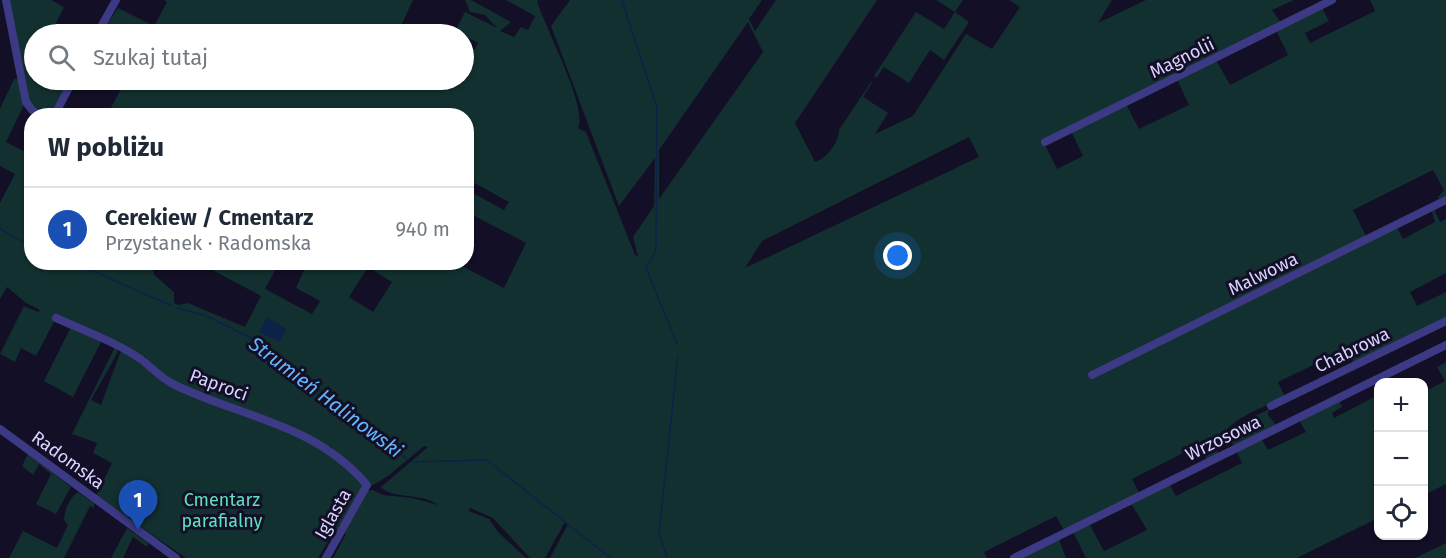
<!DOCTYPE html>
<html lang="pl">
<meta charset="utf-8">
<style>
:root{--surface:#fff;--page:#f6f6f7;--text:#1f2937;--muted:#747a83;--line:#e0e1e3;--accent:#1a73e8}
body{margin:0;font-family:"Fira Sans",sans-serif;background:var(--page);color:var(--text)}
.controls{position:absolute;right:18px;bottom:18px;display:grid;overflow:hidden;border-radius:12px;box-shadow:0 2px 4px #0004}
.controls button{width:54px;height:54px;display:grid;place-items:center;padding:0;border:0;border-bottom:2px solid var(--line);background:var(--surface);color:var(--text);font:30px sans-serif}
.you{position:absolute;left:898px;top:256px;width:21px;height:21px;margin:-15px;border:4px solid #fff;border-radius:50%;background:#1a73e8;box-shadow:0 0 0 9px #1a73e833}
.badge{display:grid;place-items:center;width:39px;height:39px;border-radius:50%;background:var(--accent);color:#fff;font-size:20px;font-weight:700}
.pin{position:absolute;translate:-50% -50px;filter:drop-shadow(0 2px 3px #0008)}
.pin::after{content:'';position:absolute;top:32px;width:21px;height:18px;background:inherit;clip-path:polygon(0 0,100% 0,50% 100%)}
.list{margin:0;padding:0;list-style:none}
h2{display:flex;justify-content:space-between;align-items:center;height:78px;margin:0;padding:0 24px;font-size:26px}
h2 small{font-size:20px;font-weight:400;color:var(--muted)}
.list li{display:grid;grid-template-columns:39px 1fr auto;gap:18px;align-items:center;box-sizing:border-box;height:84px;padding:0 24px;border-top:2px solid var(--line)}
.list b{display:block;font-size:22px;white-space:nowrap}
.list p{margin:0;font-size:20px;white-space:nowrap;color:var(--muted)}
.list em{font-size:20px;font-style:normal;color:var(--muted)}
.icon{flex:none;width:33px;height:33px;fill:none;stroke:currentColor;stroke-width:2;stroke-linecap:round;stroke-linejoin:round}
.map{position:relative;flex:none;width:1446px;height:558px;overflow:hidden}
.search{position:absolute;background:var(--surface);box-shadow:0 2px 4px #0004;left:24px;top:24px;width:450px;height:66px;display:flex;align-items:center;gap:15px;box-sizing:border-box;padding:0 21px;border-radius:33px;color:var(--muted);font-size:22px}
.panel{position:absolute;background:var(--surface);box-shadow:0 2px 4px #0004;left:24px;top:108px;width:450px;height:162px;border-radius:24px}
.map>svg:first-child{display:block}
.green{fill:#12302f;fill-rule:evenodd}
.water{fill:#0c2248}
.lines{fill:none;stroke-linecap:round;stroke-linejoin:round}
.stream{stroke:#0c2248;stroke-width:1.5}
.minor{stroke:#3d3a85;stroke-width:8}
.labels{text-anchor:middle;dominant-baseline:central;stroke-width:6;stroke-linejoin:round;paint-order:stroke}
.street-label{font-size:18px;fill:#d9d4ff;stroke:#130f26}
.park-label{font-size:18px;fill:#5fe0c0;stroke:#130f26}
.water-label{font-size:20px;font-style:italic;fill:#62b6ff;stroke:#130f26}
</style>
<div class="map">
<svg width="1446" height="558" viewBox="0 0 1446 558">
<rect width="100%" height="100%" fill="#130f26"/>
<g class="green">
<path d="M9,0H51L64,7L50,34H34V80H69L51,114L30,106Z"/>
<path d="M164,0H413L399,30L406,34H107L102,32L118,8L154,26L167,2Z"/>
<path d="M465,0H471L511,22L500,31L514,37L521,27L528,30L535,16L506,0H540L537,1C545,28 588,107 578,128L586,132L635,255L638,256L633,237L654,206L655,158L619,206L551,26L570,0H762L749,19L755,31L776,0H877L795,123L815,162C826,159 839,142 839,130L871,82L873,81L863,97L888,113L875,134L913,116L966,34L992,49L1020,7L1009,0H1112L1098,23L1146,0H1294L1272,10L1281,23L1043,141L1057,169L1083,156L1071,131L1126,104L1139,129L1189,105L1177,79L1216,60L1230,85L1288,55L1276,30L1322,8L1329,21L1305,33L1310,43L1375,11L1370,0H1446V197L1440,200L1438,197L1444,190L1433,170L1353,210L1368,240L1397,227L1403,239L1435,222L1432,212L1434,209L1440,222L1446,219V273L1410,292L1417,306L1446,292V319L1354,364L1346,349L1278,382L1285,397C1262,409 1215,421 1218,454L1207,461L1199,445L1132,479L1140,495L1065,532L1056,516L984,552L987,558H550L568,524L565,522L545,558H530L493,518L470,508L469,511L489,519L498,532L526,558H333L346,534L342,532L365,491L373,490L383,495L412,498L438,505C424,493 390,499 381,487L428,447L424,446L388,476L371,486L331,447L269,418L323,447L363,485L339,530H335L318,558H186L96,496L112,463L93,453L97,443L72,434L115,347L118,352L91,400L101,405L120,353L123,351L147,361L146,357L144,356L142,359L102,340L73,397L44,381L71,327L55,320L36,356L21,348L15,362L0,354L24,306L38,312L40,310L26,303L7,287L0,299V203L15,174L0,166V109L14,79L19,78L24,105L6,142L25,152L31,140L32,262L156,263L153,274L174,292V303L178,305L188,303L245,327L261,296L199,263H279L265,289L312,314L320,301L296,288L304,270L289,263H456L504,288L526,243L467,212V190L504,210L509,202L467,179L466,116L107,115L126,80H464V52L471,56L478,43L455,31L465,12L497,28L485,15L470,12ZM748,22L763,52L659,199V150ZM969,137L979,157L745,268L762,241ZM368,267L392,282L373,312L349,297Z"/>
<path d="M936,0H963L955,12L969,22L944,60L930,50L909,83L884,67L876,78L874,76L916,12L944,29L955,12Z"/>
<path d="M1446,362V484L1424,495V392L1445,381L1437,367Z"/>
<path d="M1378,395V518L1297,558H1086L1073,532L1090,525L1104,551L1147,530L1132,505L1125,508L1169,484L1176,496L1242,463L1236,450L1261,438L1268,450L1306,432L1299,420L1339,400L1342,407L1332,413L1334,418Z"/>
<path d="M1283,402H1287L1269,410L1268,415L1277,426L1251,437L1237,447L1228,442L1227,433L1233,427Z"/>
<path d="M28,454L71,487L56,514L36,504L51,474L39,464L33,475L22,466Z"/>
<path d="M78,492L94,503V508L90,506L64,558H9L23,531L57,548L68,525L64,520C64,511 70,497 78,492Z"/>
<path d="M127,528L148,543L147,547L133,537L123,558H111Z"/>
<path d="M1059,539L1066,558H1018Z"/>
<path d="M1446,543V558H1415Z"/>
</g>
<path class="water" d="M267,317L286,329L280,342L259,332Z"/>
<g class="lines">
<g class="stream">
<path d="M622,0L657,108L656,250L646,268L677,344"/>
<path d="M0,229L32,247"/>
<path d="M73,262L172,306"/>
<path d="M177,308L207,316L255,340L408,460"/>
<path d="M411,462L487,460L565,522"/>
<path d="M567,524L611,558"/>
<path d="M667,558L659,533L678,355"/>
</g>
<g class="minor">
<path d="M6,0L26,102L32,110L41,116"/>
<path d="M97,34L116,0"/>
<path d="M54,116L73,80"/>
<path d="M1045,142L1332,0"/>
<path d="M56,318C85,331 116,342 142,360C153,369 162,379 175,385C243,418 314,423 367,485L326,558"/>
<path d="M1092,375L1446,200"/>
<path d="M1271,406L1446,321"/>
<path d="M0,429L176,558"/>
<path d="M1014,558L1446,345"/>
</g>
</g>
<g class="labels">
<g class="street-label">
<text transform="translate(1182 58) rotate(-26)">Magnolii</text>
<text transform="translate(1263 274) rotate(-26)">Malwowa</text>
<text transform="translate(1352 350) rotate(-26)">Chabrowa</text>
<text transform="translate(219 385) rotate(20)">Paproci</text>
<text transform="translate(1223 438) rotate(-26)">Wrzosowa</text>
<text transform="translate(68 460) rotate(36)">Radomska</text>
<text transform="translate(333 514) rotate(-60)">Iglasta</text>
</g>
<g class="park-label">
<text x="222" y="500">Cmentarz<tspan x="222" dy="21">parafialny</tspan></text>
</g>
<g class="water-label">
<text transform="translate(326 397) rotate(37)">Strumień Halinowski</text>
</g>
</g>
</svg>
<div class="controls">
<button>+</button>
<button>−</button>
<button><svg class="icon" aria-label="locate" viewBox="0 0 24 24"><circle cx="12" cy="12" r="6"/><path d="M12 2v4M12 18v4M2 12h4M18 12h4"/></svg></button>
</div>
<div class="you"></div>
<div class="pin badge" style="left:138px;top:530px;background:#1a4fb4">1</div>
<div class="search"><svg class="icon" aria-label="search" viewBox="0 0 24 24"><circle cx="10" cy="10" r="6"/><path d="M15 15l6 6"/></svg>Szukaj tutaj</div>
<section class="panel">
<h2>W pobliżu<small></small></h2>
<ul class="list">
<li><span class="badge" style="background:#1a4fb4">1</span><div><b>Cerekiew / Cmentarz</b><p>Przystanek · Radomska</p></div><em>940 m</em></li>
</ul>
</section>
</div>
